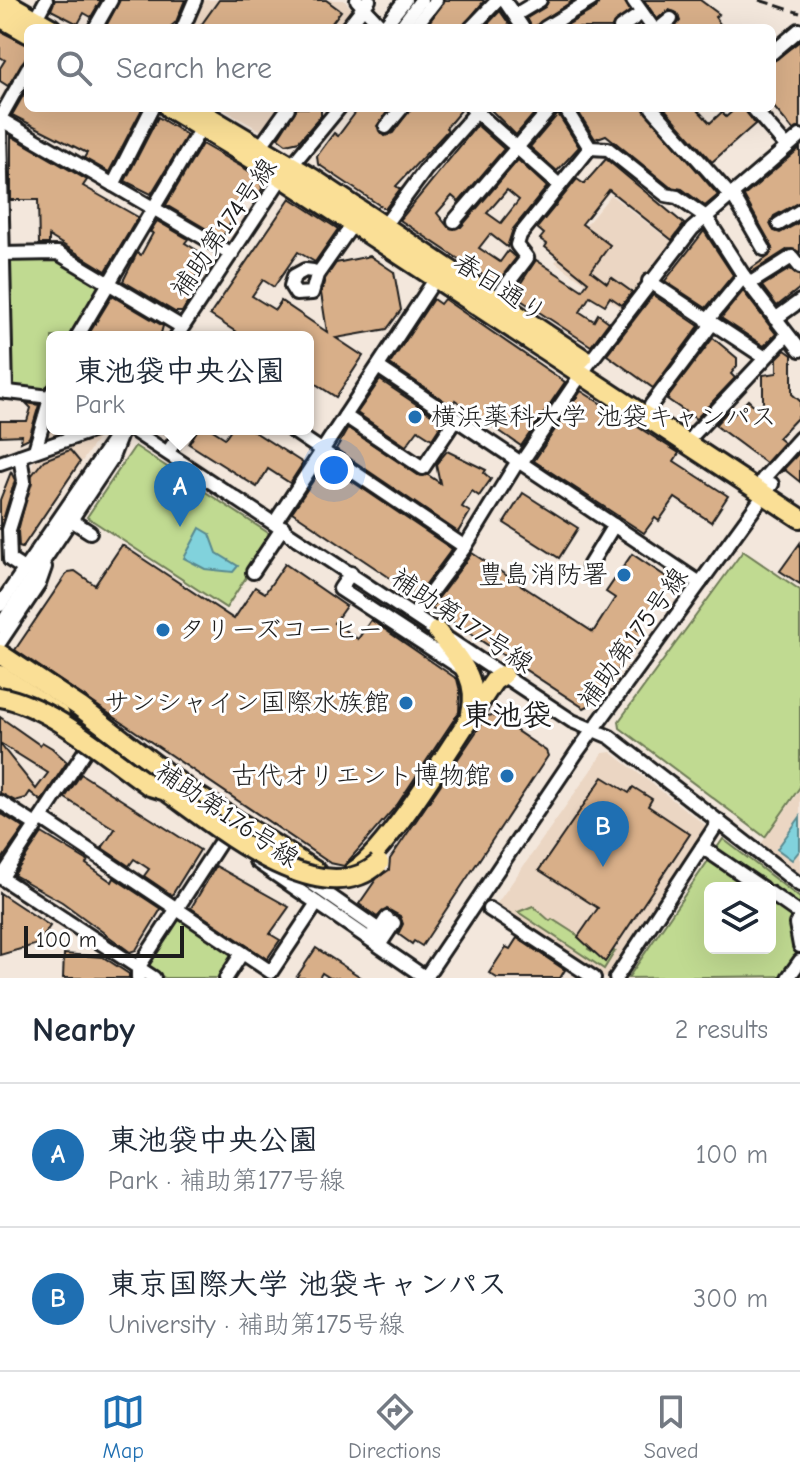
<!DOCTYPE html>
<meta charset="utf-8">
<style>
:root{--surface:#fff;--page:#f2f2f3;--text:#1f2937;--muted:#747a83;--line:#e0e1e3;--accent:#1f6fb2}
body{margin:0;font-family:"Comic Neue","Klee One",sans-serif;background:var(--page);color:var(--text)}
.controls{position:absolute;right:24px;bottom:24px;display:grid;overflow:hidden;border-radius:12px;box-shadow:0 8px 32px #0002}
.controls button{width:72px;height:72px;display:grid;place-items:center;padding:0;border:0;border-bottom:2px solid var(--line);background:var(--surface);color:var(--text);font:40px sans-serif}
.scale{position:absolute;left:24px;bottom:20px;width:160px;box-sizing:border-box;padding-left:8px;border:4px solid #1c1c1c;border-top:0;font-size:22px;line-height:28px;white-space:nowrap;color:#1c1c1c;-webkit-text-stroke:6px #fff;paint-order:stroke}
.you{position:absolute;left:334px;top:470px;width:28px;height:28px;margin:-20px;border:6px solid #fff;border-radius:50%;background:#1a73e8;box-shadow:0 0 0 12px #1a73e833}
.badge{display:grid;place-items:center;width:52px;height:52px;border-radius:50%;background:var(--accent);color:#fff;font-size:26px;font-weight:700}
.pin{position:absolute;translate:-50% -66px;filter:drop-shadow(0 2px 4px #0008)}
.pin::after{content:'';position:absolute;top:42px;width:28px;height:24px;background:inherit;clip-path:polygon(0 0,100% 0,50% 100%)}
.popup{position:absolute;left:46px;top:331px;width:268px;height:104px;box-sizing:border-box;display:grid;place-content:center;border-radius:12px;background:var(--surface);filter:drop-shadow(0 2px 6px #0005);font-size:26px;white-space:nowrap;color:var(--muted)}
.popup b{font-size:30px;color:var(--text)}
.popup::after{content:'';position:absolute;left:50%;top:100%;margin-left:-16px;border:16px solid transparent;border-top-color:var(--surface)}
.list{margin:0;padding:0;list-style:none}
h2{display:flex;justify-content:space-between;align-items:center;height:104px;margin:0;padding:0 32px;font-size:34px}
h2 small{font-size:26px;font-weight:400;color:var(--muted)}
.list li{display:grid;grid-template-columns:52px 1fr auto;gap:24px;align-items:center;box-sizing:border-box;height:144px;padding:0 32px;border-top:2px solid var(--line)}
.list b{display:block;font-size:30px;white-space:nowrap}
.list p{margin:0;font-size:26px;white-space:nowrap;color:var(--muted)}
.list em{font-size:26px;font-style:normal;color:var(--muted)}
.icon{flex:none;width:44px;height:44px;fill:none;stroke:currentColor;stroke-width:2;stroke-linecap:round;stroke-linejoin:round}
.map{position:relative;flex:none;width:800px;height:978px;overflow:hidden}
.search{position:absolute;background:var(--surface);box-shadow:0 8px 32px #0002;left:24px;right:24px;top:24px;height:88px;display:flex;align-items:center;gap:20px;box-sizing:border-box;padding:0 28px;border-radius:12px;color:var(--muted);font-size:30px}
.sheet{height:392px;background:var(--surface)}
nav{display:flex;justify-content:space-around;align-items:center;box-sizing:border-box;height:112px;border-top:2px solid var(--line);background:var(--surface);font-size:22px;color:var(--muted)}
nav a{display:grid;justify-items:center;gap:4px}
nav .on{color:var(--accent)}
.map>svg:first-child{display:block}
.built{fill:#ebd6c3}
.green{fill:#c0da91;stroke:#6e7b56;stroke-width:2;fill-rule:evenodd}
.water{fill:#81d2dc;stroke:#59898f;stroke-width:2}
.building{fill:#d8af89;stroke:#1c1c1c;stroke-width:2;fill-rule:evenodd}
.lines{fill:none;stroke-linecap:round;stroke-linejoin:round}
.minor-casing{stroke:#1c1c1c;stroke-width:18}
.highway-casing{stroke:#1c1c1c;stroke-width:24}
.minor{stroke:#fff;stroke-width:12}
.highway{stroke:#fadf96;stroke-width:18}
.rail{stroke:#1c1c1c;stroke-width:3;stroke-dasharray:12 6;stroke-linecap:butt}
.highway-bridge-casing{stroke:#1c1c1c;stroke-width:24;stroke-linecap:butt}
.highway-bridge{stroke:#fadf96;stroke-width:18}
.poi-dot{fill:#1f6fb2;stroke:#fff;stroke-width:3}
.labels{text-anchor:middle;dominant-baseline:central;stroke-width:6;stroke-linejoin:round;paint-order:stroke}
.street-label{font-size:26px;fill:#1c1c1c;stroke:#fff}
.poi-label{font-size:26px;fill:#1c1c1c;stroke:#fff;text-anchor:end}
.quarter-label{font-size:30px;font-weight:bold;fill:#1c1c1c;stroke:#fff}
</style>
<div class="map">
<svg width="800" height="978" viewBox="0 0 800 978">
<rect width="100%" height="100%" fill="#f3e7dc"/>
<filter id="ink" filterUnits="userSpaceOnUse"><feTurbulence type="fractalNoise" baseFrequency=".0125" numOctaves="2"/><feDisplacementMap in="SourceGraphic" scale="16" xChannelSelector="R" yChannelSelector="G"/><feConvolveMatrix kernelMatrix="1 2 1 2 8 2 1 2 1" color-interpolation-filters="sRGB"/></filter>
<g filter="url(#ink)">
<g class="built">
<path d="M201,0H344L352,9L339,28H189Z"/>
<path d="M221,108H283L265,133Z"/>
<path d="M611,195L672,242L624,310L555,262Z"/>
<path d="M111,291L172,327L165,337H83Z"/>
<path d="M52,401V429H104L22,550L13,547V528Z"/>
<path d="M611,752L709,828L606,978L496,905L603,753Z"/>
<path d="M800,790V874L761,844Z"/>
</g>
<g class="green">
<path d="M56,258L103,286L71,337H52V373L47,389L12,386L9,259Z"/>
<path d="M135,446L273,536L226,608L87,517Z"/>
<path d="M743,551L800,590V787L765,837L620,728L619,721Z"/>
<path d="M723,839L800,898V976L628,978ZM710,888H770V948H710Z"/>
<path d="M533,906L550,921L552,919L591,944L588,949L597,954L615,951L604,969L518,912Z"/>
<path d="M181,918L231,951L233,959L220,978H165L149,968L147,960L174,919Z"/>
</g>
<g class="water">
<path d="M200,528L210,534L217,553L238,566L233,572L205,569L184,558Z"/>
<path d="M800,817V850L792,860L777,849Z"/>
</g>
<g class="building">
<path d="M55,0H101L91,17L84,13L78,24L51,10Z"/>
<path d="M120,0H185L176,22L169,28H105Z"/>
<path d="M219,0H326L341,11L328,28H199Z"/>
<path d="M445,0H483L484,1L462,28H425Z"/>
<path d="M549,0H574L532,28L527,18L545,7Z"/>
<path d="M600,0H624L630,11L611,28H562L596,8Z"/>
<path d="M644,0H700L719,14L715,17L723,28H674L680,21L677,13L669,10L657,19Z"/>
<path d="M500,11L512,28H484Z"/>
<path d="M0,31L28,45V54L8,86L0,81V68L5,60L0,57Z"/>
<path d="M800,41V127L793,130L772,105V62Z"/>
<path d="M24,94L28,97V108L142,109L109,172L84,158L87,153L12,115Z"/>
<path d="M297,108H321V116L299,141L286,144L278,138Z"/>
<path d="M359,108H390L377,126L385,136L393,133L411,108H463L446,128L448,130L396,186L400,189L385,209L318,164L317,156L334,133L338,136Z"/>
<path d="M489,108H539L516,135Z"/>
<path d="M586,108H643L718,195L705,206L682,189L670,187L606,135L595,139L579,113Z"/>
<path d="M664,108H696L710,123L722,112L726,117L736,108H744L755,124L712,162Z"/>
<path d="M558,114L579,147L557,171L530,147Z"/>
<path d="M158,117L187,135L151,194L125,181Z"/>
<path d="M477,125L504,149L459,202L452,196L437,213L448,227H461L518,160L547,187L513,229L507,247L490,234L479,248L500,262L508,251L516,258L496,284L400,220ZM507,190L519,200L501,223L487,213Z"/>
<path d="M11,136L87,180L83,186L138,217L106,271L49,236V244H39L38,200H11Z"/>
<path d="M202,144L261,178L262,189L254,201L246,196L222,238L166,205Z"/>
<path d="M800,148V202L774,216L770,224L774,231L780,233L800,222V252L788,249L752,272L750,269L769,256L773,248L744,196Z"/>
<path d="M606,159L684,224L672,240L609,190L582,224L610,245L591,271L607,283L611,277L632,292L622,305L610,297L605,305L590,296L580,312L594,321L598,314L609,322L591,346L513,295L536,260L582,290L588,282L545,247L547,244L540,239L544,234L537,228L577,179L584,184Z"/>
<path d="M290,198L338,229L315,262L298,252L274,287L263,280L252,296L275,310L281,301L327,332L321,293L325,279L336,263L370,256L394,272L401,310L387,329L336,338L363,356L336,397L308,379V337H244L210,315Z"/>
<path d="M157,221L188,239L185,243L208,257L193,280L199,284L182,312H175L123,281L137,253L141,255L153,233L150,232Z"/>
<path d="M704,231L733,275L706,308L665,281Z"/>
<path d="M790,269L800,276V288L777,306L762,286Z"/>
<path d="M743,291L776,334L764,346L721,318Z"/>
<path d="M653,295L699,326L653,388L607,355Z"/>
<path d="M112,296L163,326L160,337H87Z"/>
<path d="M433,299L440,304L444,299L565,382L521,446L455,400L452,406L390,364Z"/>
<path d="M713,338L737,358V366L731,374L735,378L696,419L667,399Z"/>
<path d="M785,350L792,355V394L800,401V415L778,438L784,443L766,463L715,425L727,412L732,416L748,400L763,414V375L777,373V358Z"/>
<path d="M380,380L443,422L432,439L418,430L406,446L357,413Z"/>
<path d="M581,391L679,453L674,461L728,496L711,522L675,498L659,521L655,518L644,533L534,461Z"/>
<path d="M26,403L39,405L29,438L21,442L22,435L0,436V421H27L31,408Z"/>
<path d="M348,428L418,475H428L440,483L436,464L447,451L486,470L484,473L491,479L479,496L472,491L462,507L470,512L458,532L336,449Z"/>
<path d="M198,429H211L225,438L231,429H250L303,463L290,483L268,469L257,487L189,444Z"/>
<path d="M70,450L80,462L22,548L19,547L18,531L32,475L44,460Z"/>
<path d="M800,452V482L785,470L781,472Z"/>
<path d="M325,463L452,549L417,596L292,512Z"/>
<path d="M11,472L15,480L0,530V500Z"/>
<path d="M523,493L578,528L559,558L504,523Z"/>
<path d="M800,543V584L780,571Z"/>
<path d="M122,545L234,619L255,587L265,593L285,564L346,606L334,623L358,639L371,620L457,679L460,691L459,712L397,805L344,866L330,863L15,650L68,572L75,571L95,585Z"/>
<path d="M472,553L593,632L615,598L606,592L632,554L671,580L637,629L644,633L594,703L584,708L431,608Z"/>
<path d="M493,715L546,751L548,756L422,946L414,941L412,944L398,934L403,924L400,916L387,909L377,917L359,904L377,878L389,870L390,859L487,716Z"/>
<path d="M0,717L40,745L42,742L52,748L67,762L41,801L30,792L26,798L15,801L0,793V744L36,789L48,773L0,743Z"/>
<path d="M81,774L200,850L172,895L144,876L149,869L134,859L129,866L102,848L115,829L65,798Z"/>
<path d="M603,777L629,793L633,787L652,799L648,806L690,834L605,962L578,937L598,908L539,870Z"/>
<path d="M0,813L24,828L0,862Z"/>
<path d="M42,833L88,861L86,864L112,882L114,878L161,909L136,950L130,952L62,902L14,875Z"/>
<path d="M216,866L289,907L270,934L280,940L267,959L191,908Z"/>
<path d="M0,893L50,926L38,944L0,955Z"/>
<path d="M517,938L565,970L560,978H497L489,973L506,947L510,949Z"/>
<path d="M316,948L362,978H330L322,973L319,978H296Z"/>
<path d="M64,954L103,957L129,974V978H63Z"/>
</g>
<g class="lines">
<g class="minor-casing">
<g id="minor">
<path d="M357,0L383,28"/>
<path d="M504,0L523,28"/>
<path d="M633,0L653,28"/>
<path d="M40,11L46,0"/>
<path d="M515,15L540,0"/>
<path d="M95,28L111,0"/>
<path d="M183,28L195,0"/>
<path d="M347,28L369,0"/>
<path d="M383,28L405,0"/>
<path d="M400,28L421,0"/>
<path d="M414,28L436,0"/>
<path d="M471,28L498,0"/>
<path d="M545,28L591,0"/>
<path d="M620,28L642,13"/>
<path d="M660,28L671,19"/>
<path d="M772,53L799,30"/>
<path d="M472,108L558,184"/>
<path d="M565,108L590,148L608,149L666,195L677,197L706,217L749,284L800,350"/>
<path d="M652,108L730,195"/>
<path d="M753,108L787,147"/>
<path d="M0,118L28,68"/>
<path d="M0,119L232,254"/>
<path d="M386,127L402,108"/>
<path d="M0,131L6,392"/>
<path d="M260,147L288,108"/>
<path d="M113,185L152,108"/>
<path d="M732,194L764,249"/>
<path d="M454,221L551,108"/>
<path d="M779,224L800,211"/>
<path d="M384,226L426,169L480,108"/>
<path d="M0,254L58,253L182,327"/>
<path d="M313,271L305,270L294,276L291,286L296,294L312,293L317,275L353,224"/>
<path d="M649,281L764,357"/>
<path d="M749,284L792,257L800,267"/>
<path d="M495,300L527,258L517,245L520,235L590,148"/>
<path d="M775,319L800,301"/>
<path d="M707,321L744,276"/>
<path d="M77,337L201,128"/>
<path d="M176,337L282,177L339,108"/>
<path d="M378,367L700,583"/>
<path d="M0,391L50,397"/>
<path d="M651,405L712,324"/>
<path d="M345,416L423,468L456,419"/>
<path d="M131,429L572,721L610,737L800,885"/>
<path d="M290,429L465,547"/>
<path d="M694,434L787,335"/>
<path d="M35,450L52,392"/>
<path d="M168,452L183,429"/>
<path d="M20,456L24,481L9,530L10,560L24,569"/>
<path d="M0,463L97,429"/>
<path d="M521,463L589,363L692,229L800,136"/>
<path d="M763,479L800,438"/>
<path d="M71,520L90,532"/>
<path d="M275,522L436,278"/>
<path d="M589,566L614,525"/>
<path d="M253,572L283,527"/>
<path d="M351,573L340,589L459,667"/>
<path d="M0,605L118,433"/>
<path d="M414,615L465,547L518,461"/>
<path d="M0,626L111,460L123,429"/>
<path d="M0,642L39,584L45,567"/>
<path d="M0,802L36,825"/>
<path d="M41,818L271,972L317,903"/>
<path d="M702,847L762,888"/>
<path d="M256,861L426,978"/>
<path d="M0,877L154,978"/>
<path d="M2,877L87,748"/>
<path d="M303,877L379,930L387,918"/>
<path d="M770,893L800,914"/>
<path d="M489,909L594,978"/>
<path d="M800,918L796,924L800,946"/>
<path d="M373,934L382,941L394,923"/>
<path d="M138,978V968L223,838"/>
<path d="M226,978L242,953"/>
<path d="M425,978L577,752L772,484"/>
<path d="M616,978L719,821"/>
<path d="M788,978L800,961"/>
</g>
</g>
<g class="highway-casing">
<g id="highway">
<path d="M2,0L51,28"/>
<path d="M0,17L28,33"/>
<path d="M169,108L282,177L800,518"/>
<path d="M194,108L312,178L582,358"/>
<path d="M437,631C457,658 480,677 471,713"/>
<path d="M0,654L80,707L187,789L317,872"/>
<path d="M0,675L60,715"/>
<path d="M354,871C390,850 466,721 494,681L503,675"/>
</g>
</g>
<use href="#minor" class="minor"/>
<use href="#highway" class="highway"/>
<path class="rail" d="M759,0L800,13"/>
<g class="highway-bridge-casing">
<path id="highway-bridge" d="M0,697C51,706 107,756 150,786L166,791C215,825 321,916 379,863"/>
</g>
<use href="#highway-bridge" class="highway-bridge"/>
</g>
</g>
<g class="poi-dot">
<circle cx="415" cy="417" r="8"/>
<circle cx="624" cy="575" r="8"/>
<circle cx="163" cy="630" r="8"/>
<circle cx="406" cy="703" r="8"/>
<circle cx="507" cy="776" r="8"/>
</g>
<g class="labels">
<g class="street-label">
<text transform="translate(224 228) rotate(-55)">補助第174号線</text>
<text transform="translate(500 288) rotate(33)">春日通り</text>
<text transform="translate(462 621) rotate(34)">補助第177号線</text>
<text transform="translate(633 638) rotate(-54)">補助第175号線</text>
<text transform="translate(227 815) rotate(34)">補助第176号線</text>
</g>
<g class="poi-label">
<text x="431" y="417" text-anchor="start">横浜薬科大学 池袋キャンパス</text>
<text x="608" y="575">豊島消防署</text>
<text x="179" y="630" text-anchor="start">タリーズコーヒー</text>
<text x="390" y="703">サンシャイン国際水族館</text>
<text x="491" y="776">古代オリエント博物館</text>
</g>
<g class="quarter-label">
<text x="507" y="715">東池袋</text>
</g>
</g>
</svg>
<div class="controls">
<button><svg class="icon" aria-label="layers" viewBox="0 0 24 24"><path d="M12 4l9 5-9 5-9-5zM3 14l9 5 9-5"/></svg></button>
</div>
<div class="scale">100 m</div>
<div class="you"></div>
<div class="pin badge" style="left:180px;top:527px">A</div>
<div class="popup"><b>東池袋中央公園</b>Park</div>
<div class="pin badge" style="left:603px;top:867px">B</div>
<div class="search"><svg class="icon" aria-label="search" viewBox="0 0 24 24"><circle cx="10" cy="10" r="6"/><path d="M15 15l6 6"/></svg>Search here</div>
</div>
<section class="sheet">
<h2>Nearby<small>2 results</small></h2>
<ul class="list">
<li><span class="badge">A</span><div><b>東池袋中央公園</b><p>Park · 補助第177号線</p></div><em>100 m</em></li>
<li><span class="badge">B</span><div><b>東京国際大学 池袋キャンパス</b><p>University · 補助第175号線</p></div><em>300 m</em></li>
</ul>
</section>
<nav>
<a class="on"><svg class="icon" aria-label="map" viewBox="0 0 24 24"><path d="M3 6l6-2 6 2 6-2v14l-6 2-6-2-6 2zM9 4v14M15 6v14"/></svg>Map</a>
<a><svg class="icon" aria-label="directions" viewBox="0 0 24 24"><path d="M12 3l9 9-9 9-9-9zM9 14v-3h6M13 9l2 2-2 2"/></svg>Directions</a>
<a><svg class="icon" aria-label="saved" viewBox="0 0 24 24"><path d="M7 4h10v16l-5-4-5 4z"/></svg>Saved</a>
</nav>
